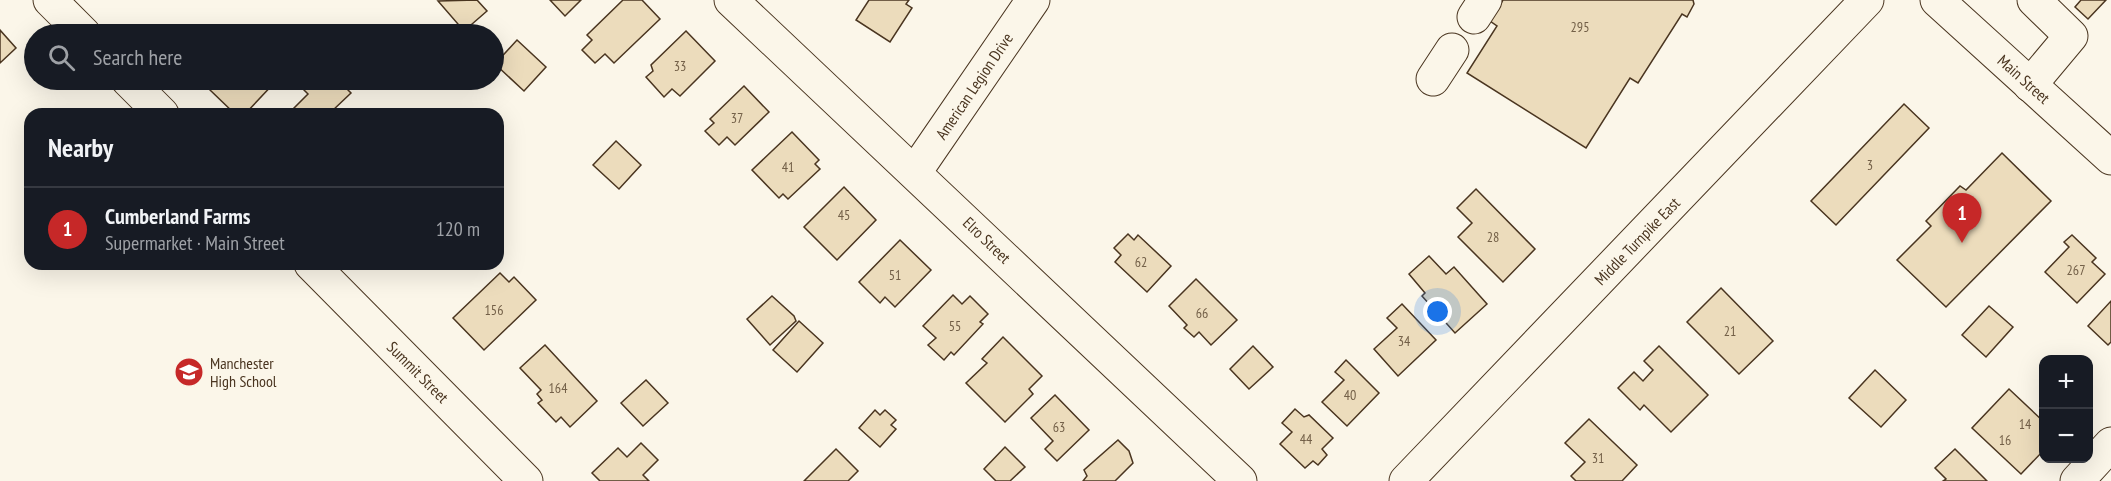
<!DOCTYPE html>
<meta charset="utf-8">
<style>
:root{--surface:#171b24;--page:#242831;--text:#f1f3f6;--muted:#9ea1a6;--line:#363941;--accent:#c62828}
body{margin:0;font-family:"PT Sans Narrow",sans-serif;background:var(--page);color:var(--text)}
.controls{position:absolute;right:18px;bottom:18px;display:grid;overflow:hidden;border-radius:12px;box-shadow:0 6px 24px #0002}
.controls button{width:54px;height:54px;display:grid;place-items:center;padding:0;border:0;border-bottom:2px solid var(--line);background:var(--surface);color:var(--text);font:30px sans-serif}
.you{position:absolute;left:1438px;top:312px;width:21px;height:21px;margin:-15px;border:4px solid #fff;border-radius:50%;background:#1a73e8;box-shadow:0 0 0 9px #1a73e833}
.badge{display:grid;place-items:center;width:39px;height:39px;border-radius:50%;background:var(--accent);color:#fff;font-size:20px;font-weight:700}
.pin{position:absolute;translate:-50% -50px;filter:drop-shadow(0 2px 3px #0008)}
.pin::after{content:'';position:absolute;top:32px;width:21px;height:18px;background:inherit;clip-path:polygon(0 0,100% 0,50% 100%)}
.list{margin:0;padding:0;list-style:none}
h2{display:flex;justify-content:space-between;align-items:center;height:78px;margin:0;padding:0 24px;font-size:26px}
h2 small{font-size:20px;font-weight:400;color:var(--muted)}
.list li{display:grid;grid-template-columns:39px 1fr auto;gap:18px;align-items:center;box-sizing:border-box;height:84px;padding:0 24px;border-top:2px solid var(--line)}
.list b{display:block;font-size:22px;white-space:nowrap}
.list p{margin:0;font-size:20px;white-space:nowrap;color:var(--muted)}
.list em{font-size:20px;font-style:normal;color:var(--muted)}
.icon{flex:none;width:33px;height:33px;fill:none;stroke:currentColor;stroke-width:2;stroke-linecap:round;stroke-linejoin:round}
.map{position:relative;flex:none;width:2111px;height:481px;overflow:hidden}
.search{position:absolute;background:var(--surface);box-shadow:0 6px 24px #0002;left:24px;top:24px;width:480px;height:66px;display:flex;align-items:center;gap:15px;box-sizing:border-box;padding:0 21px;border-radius:33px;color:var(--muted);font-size:22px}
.panel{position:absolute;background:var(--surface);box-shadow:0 6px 24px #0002;left:24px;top:108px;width:480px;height:162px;border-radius:18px}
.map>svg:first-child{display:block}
.building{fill:#ecdcbc;stroke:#4a3520;stroke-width:1.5}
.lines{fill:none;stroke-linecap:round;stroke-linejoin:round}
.minor-casing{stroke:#4a3520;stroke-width:35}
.major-casing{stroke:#4a3520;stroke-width:35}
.minor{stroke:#fbf6e9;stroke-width:33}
.major{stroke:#fbf6e9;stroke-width:33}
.labels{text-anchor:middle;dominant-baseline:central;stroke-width:4.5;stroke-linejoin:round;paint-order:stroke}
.number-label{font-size:14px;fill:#725f47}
.street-label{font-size:16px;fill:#4a3520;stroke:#fbf6e9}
.poi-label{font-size:16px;fill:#4a3520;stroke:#fbf6e9;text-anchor:start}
</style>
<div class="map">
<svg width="2111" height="481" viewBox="0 0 2111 481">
<rect width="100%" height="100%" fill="#fbf6e9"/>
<g class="building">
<path d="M477,0L487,11L464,31L438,1Z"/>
<path d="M550,0H581L565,16Z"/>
<path d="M623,0H642L660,19L614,63L605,54L595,63L582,50L592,40L587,35Z"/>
<path d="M869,0H909L906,4L912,8L890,42L856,20Z"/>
<path d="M1503,0H1693L1694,4L1687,17L1682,14L1638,83L1630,78L1586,148L1467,73L1497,26L1490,21Z"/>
<path d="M2081,0H2106L2088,19L2075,7Z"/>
<path d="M0,30L16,48L0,63Z"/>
<path d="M686,31L715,61L680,96L672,89L664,97L646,77L653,71L651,65Z"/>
<path d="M517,40L546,67L524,91L495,64Z"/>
<path d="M219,80H277L245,114H235L210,90Z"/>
<path d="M314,80H338L351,93L331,112L333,114H288L308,94L304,90Z"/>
<path d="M744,86L769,112L735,145L727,137L719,145L705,131L714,123L710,119Z"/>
<path d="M1904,104L1929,128L1836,225L1811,201Z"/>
<path d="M792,132L819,160L815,164L820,169L788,199L783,194L779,198L752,170Z"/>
<path d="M616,141L641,165L619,189L593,165Z"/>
<path d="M2002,153L2051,201L1946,307L1897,260L1931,226L1926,221L1960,186L1966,190Z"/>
<path d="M844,187L876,220L837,260L804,227Z"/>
<path d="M1476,189L1535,249L1503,282L1458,237L1472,223L1457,208Z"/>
<path d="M1128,234L1134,240L1138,235L1171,266L1147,292L1115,262L1121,255L1114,248Z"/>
<path d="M2072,235L2096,258L2092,262L2105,274L2077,303L2045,272L2069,247L2064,242Z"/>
<path d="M900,240L931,270L895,307L885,297L880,303L859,282Z"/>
<path d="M1429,256L1446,274L1454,267L1487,304L1455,333L1422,296L1425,293L1409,274Z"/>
<path d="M500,273L509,282L514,277L536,300L484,350L453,318Z"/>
<path d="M1196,279L1237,320L1211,345L1199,332L1194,337L1184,328L1187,325L1169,306Z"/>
<path d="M1721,288L1773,341L1739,374L1687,322Z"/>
<path d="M953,295L962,304L970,296L988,314L980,322L983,324L954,355L951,352L944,360L928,345L936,338L923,326Z"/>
<path d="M772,296L794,316L796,321L770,345L747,319Z"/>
<path d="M2111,301V342L2108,345L2088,326Z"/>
<path d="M1402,304L1436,340L1398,376L1374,349L1397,328L1387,318Z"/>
<path d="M1989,306L2013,327L1986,357L1962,335Z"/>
<path d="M799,321L823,343L797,372L773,350Z"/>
<path d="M1003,337L1042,376L1029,389L1033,394L1005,422L966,383L987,363L982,359Z"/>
<path d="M545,345L597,401L570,427L561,417L556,422L538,403L542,400L537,394L541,390L520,368Z"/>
<path d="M1253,346L1273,367L1249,389L1230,369Z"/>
<path d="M1659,346L1708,395L1671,432L1644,405L1640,410L1618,388L1634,372L1643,381L1653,370L1644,361Z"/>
<path d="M1346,360L1379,393L1347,426L1322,402L1344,380L1335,372Z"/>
<path d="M1875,370L1906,400L1881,427L1849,398Z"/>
<path d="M646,380L668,403L643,426L621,403Z"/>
<path d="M2009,389L2044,422V450L2021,474L1972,428Z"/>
<path d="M1055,395L1089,430L1057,461L1045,449L1053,441L1031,418Z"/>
<path d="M1295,409L1304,417L1309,415L1333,438L1322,449L1327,455L1318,465L1313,461L1305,468L1280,444L1292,432L1282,423Z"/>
<path d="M875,410L880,415L885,410L896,420L891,425L896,429L880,447L859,428Z"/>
<path d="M1589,419L1637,465L1622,481H1576L1571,476L1585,462L1565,443Z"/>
<path d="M1118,440L1129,451L1133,463L1115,481H1083L1087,476L1084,470Z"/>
<path d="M641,443L658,460L643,475L649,481H600L592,473L618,448L627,457Z"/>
<path d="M1005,447L1025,467L1010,481H996L984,469Z"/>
<path d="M836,449L858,471L848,481H804Z"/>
<path d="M1955,449L1987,481H1943L1946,479L1935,468Z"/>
</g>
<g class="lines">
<g class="minor-casing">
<g id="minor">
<path d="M50,0L84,34"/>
<path d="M731,0L1240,481"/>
<path d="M1474,17L1485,0"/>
<path d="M1433,79L1452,50"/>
<path d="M128,80L162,114"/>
<path d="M2030,85L2071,36L2034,0"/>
<path d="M915,172L1033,0"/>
<path d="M311,264L526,481"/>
<path d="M2077,481L2111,444"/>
</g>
</g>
<g class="major-casing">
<g id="major">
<path d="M1937,0L2111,158"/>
<path d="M1406,481L1867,0"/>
</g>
</g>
<use href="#minor" class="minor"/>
<use href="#major" class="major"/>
</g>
<defs>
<g id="school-disc" transform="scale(1.5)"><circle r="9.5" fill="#c62828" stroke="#fbf6e9"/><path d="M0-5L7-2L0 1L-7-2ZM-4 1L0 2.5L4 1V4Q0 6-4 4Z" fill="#fff"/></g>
</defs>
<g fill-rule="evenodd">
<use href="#school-disc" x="189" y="372"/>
</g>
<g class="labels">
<g class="number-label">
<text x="1580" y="27">295</text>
<text x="680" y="66">33</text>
<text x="737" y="118">37</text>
<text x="1870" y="165">3</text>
<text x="788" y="167">41</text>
<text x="844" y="215">45</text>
<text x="1493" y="237">28</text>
<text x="1141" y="262">62</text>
<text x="2076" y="270">267</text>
<text x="895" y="275">51</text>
<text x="494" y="310">156</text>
<text x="1202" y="313">66</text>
<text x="955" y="326">55</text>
<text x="1730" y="331">21</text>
<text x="1404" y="341">34</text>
<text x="558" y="388">164</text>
<text x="1350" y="395">40</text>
<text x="2025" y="424">14</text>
<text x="1059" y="427">63</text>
<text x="1306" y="439">44</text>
<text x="2005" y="440">16</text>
<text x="1598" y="458">31</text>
</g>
<g class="street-label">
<text transform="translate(2024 79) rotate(42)">Main Street</text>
<text transform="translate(974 86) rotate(-56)">American Legion Drive</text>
<text transform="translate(987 240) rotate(44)">Elro Street</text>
<text transform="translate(1637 241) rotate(-46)">Middle Turnpike East</text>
<text transform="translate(418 372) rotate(45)">Summit Street</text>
</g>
<g class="poi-label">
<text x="210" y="363">Manchester<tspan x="210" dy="18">High School</tspan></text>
</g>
</g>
</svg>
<div class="controls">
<button>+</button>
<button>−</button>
</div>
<div class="you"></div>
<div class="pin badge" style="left:1962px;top:243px">1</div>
<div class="search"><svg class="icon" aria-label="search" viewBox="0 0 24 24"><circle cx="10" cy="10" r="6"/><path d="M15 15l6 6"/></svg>Search here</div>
<section class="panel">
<h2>Nearby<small></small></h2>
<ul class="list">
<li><span class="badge">1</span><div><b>Cumberland Farms</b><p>Supermarket · Main Street</p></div><em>120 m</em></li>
</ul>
</section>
</div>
